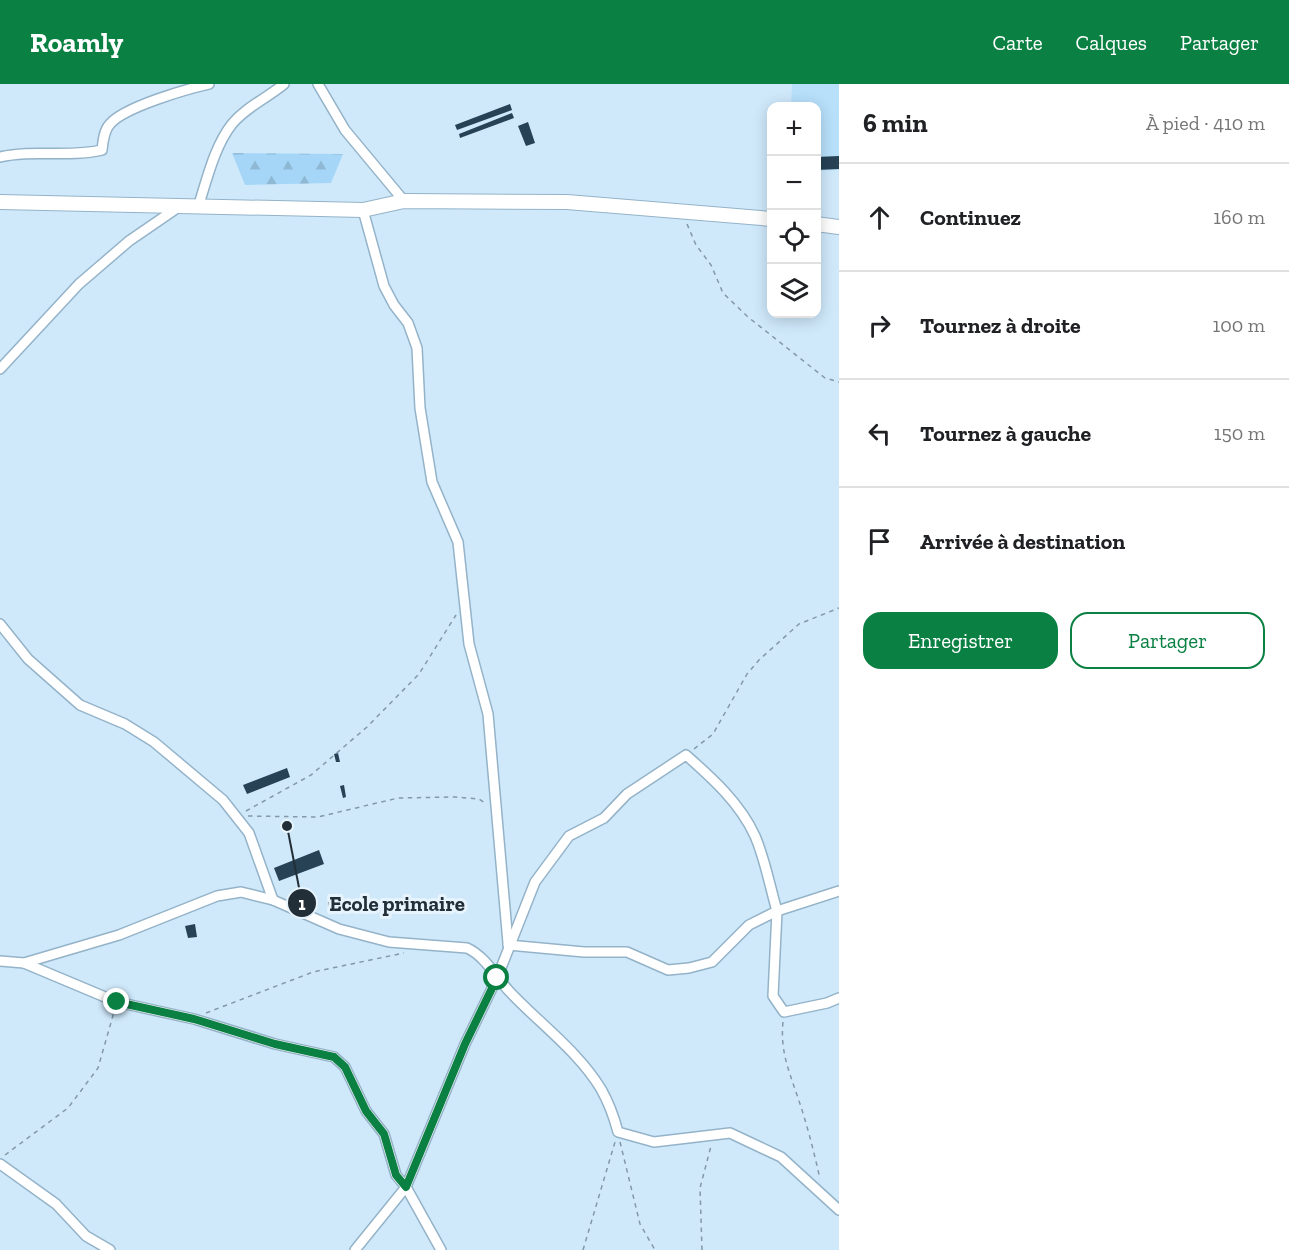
<!DOCTYPE html>
<html lang="fr">
<meta charset="utf-8">
<style>
:root{--surface:#fff;--page:#f6f6f6;--text:#202124;--muted:#757577;--line:#e0e0e0;--accent:#0b8043}
body{margin:0;font-family:"Zilla Slab",serif;background:var(--page);color:var(--text)}
.controls{position:absolute;right:18px;top:18px;display:grid;overflow:hidden;border-radius:12px;box-shadow:0 3px 15px #0003}
.controls button{width:54px;height:54px;display:grid;place-items:center;padding:0;border:0;border-bottom:2px solid var(--line);background:var(--surface);color:var(--text);font:30px sans-serif}
.stop{position:absolute;width:18px;height:18px;margin:-14px;border:4px solid #0b8043;border-radius:50%;background:#fff}
.stop.end{background:#0b8043;border-color:#fff;box-shadow:0 2px 6px #0008}
.list{margin:0;padding:0;list-style:none}
h2{display:flex;justify-content:space-between;align-items:center;height:78px;margin:0;padding:0 24px;font-size:26px}
h2 small{font-size:20px;font-weight:400;color:var(--muted)}
.list li{display:grid;grid-template-columns:39px 1fr auto;gap:18px;align-items:center;box-sizing:border-box;height:108px;padding:0 24px;border-top:2px solid var(--line)}
.list b{display:block;font-size:22px;white-space:nowrap}
.list em{font-size:20px;font-style:normal;color:var(--muted)}
.actions{display:flex;gap:12px;padding:18px 24px}
.actions a{flex:1;padding:14px 0;border:2px solid var(--accent);border-radius:18px;text-align:center;font-size:21px;color:var(--accent)}
.actions .main{background:var(--accent);color:#fff}
.icon{flex:none;width:33px;height:33px;fill:none;stroke:currentColor;stroke-width:2;stroke-linecap:round;stroke-linejoin:round}
.map{position:relative;flex:none;width:839px;height:1166px;overflow:hidden}
header{display:flex;align-items:center;gap:36px;box-sizing:border-box;height:84px;padding:0 30px;background:var(--accent);color:#fff}
header strong{font-size:28px}
nav{display:flex;gap:33px;margin-inline-start:auto;font-size:21px}
main{display:flex}
aside{flex:1;background:var(--surface)}
.map>svg:first-child{display:block}
.built{fill:#b8e0fb}
.forest{fill:url(#forest-firs)}
.building{fill:#274254}
.lines{fill:none;stroke-linecap:round;stroke-linejoin:round}
.street-casing{stroke:#94b3c8;stroke-width:12}
.secondary-casing{stroke:#94b3c8;stroke-width:16}
.path{stroke:#8498a6;stroke-width:1.5;stroke-dasharray:4.5 4.5;stroke-linecap:butt}
.street{stroke:#fff;stroke-width:9}
.secondary{stroke:#fff;stroke-width:14}
.route{stroke:#0b8043;stroke-width:8}
.leader{fill:none;stroke:#222f38;stroke-width:2}
.callout-dot{fill:#222f38;stroke:#e7f4fd;stroke-width:2}
.mark-label{font-size:18px;text-anchor:middle;font-weight:bold;fill:#fff}
.callout-label{font-size:21px;text-anchor:middle;font-weight:bold;fill:#222f38;stroke:#e7f4fd;stroke-width:6;stroke-linejoin:round;paint-order:stroke}
</style>
<header>
<strong>Roamly</strong>
<nav><a>Carte</a><a>Calques</a><a>Partager</a></nav>
</header>
<main>
<div class="map">
<svg width="839" height="1166" viewBox="0 0 839 1166">
<defs>
<pattern id="forest-firs" width="22" height="20" patternUnits="userSpaceOnUse" patternTransform="scale(1.5)"><rect width="22" height="20" fill="#a5d6f7"/><path d="M5 1l3.5 6h-7zM16 11l3.5 6h-7z" fill="#8eb8d4"/></pattern>
</defs>
<rect width="100%" height="100%" fill="#cfe9fb"/>
<path class="built" d="M792,0H839V86L817,87L816,22H791Z"/>
<path class="forest" d="M232,69L343,70L331,99L245,101Z"/>
<g class="building">
<path d="M510,20L512,26L457,46L455,41Z"/>
<path d="M512,29L514,34L460,54L459,50Z"/>
<path d="M528,38L535,59L526,62L518,42Z"/>
<path d="M839,72V85L816,86V73Z"/>
<path d="M338,669L340,678H336L334,670Z"/>
<path d="M287,684L290,693L247,710L243,701Z"/>
<path d="M344,701L346,713L343,714L340,702Z"/>
<path d="M319,766L324,780L279,797L274,784Z"/>
<path d="M336,816L338,825L330,827L328,818Z"/>
<path d="M195,840L197,853L188,854L185,842Z"/>
</g>
<g class="lines">
<g class="street-casing">
<g id="street">
<path d="M318,0L345,46L404,117"/>
<path d="M0,73C33,65 68,74 102,66C103,57 104,46 110,40C124,23 187,5 209,0"/>
<path d="M198,123C207,96 214,63 232,40C246,23 267,14 284,0"/>
<path d="M363,126L384,202L394,221L408,239L417,264L420,324L432,398L458,458L469,560L488,630L508,859"/>
<path d="M0,285L79,200L129,157L180,122"/>
<path d="M0,540L28,575L80,621L125,640L154,658L223,716L249,749L273,816"/>
<path d="M508,861L584,868H627L668,886L689,884L712,878L749,841L777,827L773,912L784,928L827,919L839,914"/>
<path d="M0,877L24,879L117,918L194,935L275,960L334,973L345,983L366,1027L384,1050L396,1091L406,1103L441,1166"/>
<path d="M24,879L119,851L217,812L241,808L273,816L339,845L389,858L467,864C485,872 496,893 509,907C539,939 578,967 601,1005C609,1019 614,1033 618,1048L654,1058L730,1049L781,1073L839,1126"/>
<path d="M0,1080L56,1120L86,1152L110,1166"/>
<path d="M355,1166L406,1103L465,960L497,894L535,798L569,752L604,734L627,710L686,671C712,694 740,719 755,752C765,775 770,803 777,827L839,807"/>
</g>
</g>
<g class="secondary-casing">
<g id="secondary">
<path d="M0,118L363,126L404,117L567,118L772,135"/>
<path d="M816,140L839,143"/>
</g>
</g>
<g class="path">
<path d="M687,140L696,161L711,181L723,209L748,233L825,294L839,298"/>
<path d="M694,665L713,650L747,590L759,576L799,540L839,524"/>
<path d="M246,727L311,691L367,643L419,590L456,531"/>
<path d="M248,732L318,733L398,714L455,713L479,715L485,719"/>
<path d="M206,929L313,888L404,869"/>
<path d="M783,938C780,967 789,987 798,1014C807,1040 814,1068 820,1095"/>
<path d="M620,1058L640,1140L655,1166"/>
<path d="M5,1071L68,1024L98,984L114,928"/>
<path d="M583,1166L615,1058"/>
<path d="M702,1166L700,1104L711,1062"/>
</g>
<use href="#street" class="street"/>
<use href="#secondary" class="secondary"/>
</g>
<g class="lines">
<path class="route" d="M117,918L194,935L275,960L334,973L345,983L366,1027L384,1050L396,1091L406,1103L465,960L497,894"/>
</g>
<path class="leader" d="M287 742L302 819"/>
<g class="callout-dot">
<circle cx="287" cy="742" r="6"/>
<circle cx="302" cy="819" r="15"/>
</g>
<g class="mark-label">
<text x="302" y="826">1</text>
</g>
<g class="callout-label">
<text x="397" y="827">Ecole primaire</text>
</g>
</svg>
<div class="controls">
<button>+</button>
<button>−</button>
<button><svg class="icon" aria-label="locate" viewBox="0 0 24 24"><circle cx="12" cy="12" r="6"/><path d="M12 2v4M12 18v4M2 12h4M18 12h4"/></svg></button>
<button><svg class="icon" aria-label="layers" viewBox="0 0 24 24"><path d="M12 4l9 5-9 5-9-5zM3 14l9 5 9-5"/></svg></button>
</div>
<div class="stop" style="left:497px;top:894px"></div>
<div class="stop end" style="left:117px;top:918px"></div>
</div>
<aside>
<h2>6 min<small>À pied · 410 m</small></h2>
<ul class="list">
<li><svg class="icon" aria-label="ahead" viewBox="0 0 24 24"><path d="M12 20V5M6 11l6-6 6 6"/></svg><div><b>Continuez</b></div><em>160 m</em></li>
<li><svg class="icon" aria-label="right" viewBox="0 0 24 24"><path d="M7 20v-9h11M14 6l5 5-5 5"/></svg><div><b>Tournez à droite</b></div><em>100 m</em></li>
<li><svg class="icon" aria-label="left" viewBox="0 0 24 24"><path d="M17 20v-9H6M10 6l-5 5 5 5"/></svg><div><b>Tournez à gauche</b></div><em>150 m</em></li>
<li><svg class="icon" aria-label="arrive" viewBox="0 0 24 24"><path d="M6 21V4h12l-3 4 3 4H6"/></svg><div><b>Arrivée à destination</b></div></li>
</ul>
<div class="actions"><a class="main">Enregistrer</a><a>Partager</a></div>
</aside>
</main>
